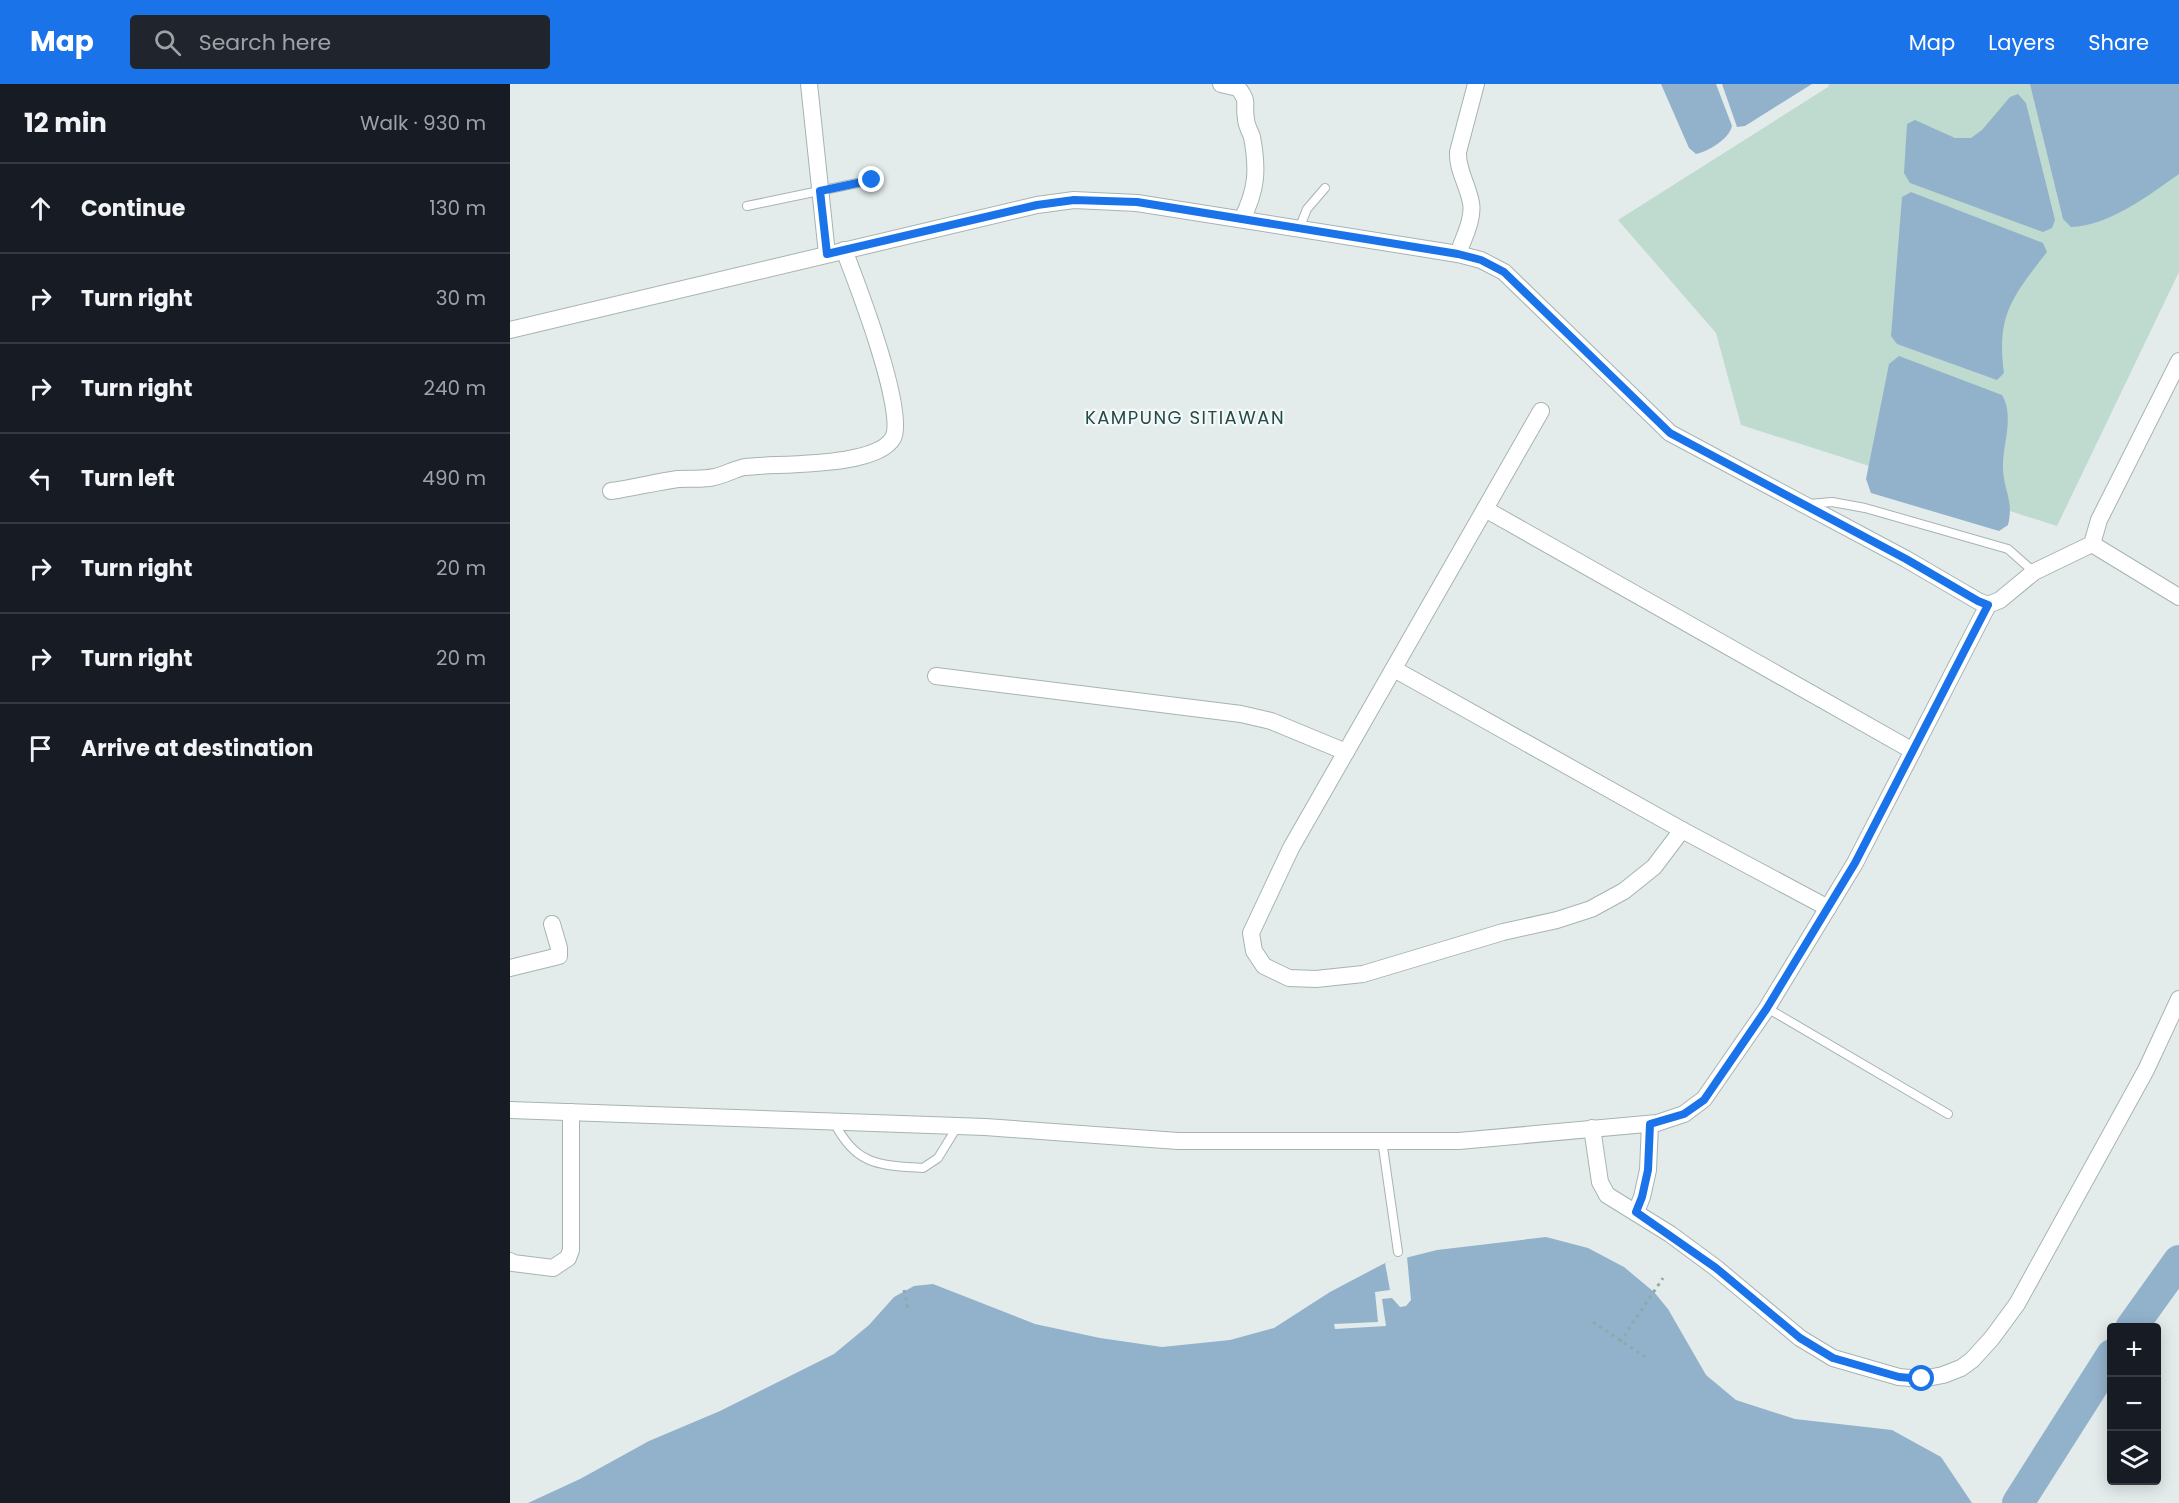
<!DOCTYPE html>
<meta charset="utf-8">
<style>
:root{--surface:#171b24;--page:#20242c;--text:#f1f3f6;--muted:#9ea1a6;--line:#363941;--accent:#1a73e8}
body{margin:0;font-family:Poppins,sans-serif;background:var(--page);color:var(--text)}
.controls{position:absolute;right:18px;bottom:18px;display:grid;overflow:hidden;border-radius:6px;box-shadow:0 3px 15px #0003}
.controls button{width:54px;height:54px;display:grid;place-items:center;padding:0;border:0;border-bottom:2px solid var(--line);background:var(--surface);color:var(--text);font:30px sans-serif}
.stop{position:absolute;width:18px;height:18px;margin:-14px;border:4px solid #1a73e8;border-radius:50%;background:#fff}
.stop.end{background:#1a73e8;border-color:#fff;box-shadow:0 2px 6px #0008}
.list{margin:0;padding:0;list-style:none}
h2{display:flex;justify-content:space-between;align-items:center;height:78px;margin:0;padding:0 24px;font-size:26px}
h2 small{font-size:20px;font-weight:400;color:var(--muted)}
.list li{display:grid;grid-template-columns:39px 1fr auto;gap:18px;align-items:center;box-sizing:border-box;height:90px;padding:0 24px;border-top:2px solid var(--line)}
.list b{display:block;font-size:22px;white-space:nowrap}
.list em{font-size:20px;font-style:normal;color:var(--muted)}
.icon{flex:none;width:33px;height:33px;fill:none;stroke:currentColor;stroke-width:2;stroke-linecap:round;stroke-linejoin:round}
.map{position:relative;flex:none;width:1669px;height:1419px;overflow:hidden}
header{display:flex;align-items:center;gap:36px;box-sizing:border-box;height:84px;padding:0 30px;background:var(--accent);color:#fff}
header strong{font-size:28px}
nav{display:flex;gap:33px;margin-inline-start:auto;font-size:21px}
.search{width:420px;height:54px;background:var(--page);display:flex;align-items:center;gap:15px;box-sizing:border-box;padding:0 21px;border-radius:6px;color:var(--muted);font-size:22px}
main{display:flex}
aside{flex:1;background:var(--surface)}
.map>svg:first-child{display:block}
.green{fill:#bfdace}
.water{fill:#92b2cb}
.pier{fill:#e4eceb}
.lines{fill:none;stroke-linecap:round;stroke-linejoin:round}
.river{stroke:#92b2cb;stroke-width:32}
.lane-casing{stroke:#a7b3b3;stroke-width:10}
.street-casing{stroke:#a7b3b3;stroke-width:18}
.path{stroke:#88acab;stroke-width:3;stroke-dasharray:3 4.5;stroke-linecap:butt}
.lane{stroke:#fff;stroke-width:8}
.street{stroke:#fff;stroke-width:16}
.route{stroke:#1a73e8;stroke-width:8}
.labels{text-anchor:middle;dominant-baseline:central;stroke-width:4.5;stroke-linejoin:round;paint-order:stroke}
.neighbourhood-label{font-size:18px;letter-spacing:1.5px;fill:#234a4b;stroke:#f4f9f8}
</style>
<header>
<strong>Map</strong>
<div class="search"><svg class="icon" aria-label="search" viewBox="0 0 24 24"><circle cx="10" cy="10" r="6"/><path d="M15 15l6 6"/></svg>Search here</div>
<nav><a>Map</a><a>Layers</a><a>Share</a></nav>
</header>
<main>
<aside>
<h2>12 min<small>Walk · 930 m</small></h2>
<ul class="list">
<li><svg class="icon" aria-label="ahead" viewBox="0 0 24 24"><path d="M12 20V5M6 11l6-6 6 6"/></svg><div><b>Continue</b></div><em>130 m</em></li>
<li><svg class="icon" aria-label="right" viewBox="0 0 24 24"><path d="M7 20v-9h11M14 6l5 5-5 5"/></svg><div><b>Turn right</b></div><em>30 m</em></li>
<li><svg class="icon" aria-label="right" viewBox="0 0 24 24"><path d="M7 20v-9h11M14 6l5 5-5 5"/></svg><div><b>Turn right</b></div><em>240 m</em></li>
<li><svg class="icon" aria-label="left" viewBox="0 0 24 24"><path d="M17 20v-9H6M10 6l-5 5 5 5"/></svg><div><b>Turn left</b></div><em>490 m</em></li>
<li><svg class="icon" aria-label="right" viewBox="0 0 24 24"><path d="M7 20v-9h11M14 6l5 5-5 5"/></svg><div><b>Turn right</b></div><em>20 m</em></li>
<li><svg class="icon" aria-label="right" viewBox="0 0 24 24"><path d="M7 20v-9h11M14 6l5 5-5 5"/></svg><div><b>Turn right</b></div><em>20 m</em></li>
<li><svg class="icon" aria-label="arrive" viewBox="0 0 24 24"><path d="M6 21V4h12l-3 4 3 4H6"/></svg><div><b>Arrive at destination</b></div></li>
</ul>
</aside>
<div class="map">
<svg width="1669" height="1419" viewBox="0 0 1669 1419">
<rect width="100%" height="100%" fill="#e4eceb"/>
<path class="green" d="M1319,0H1669V188L1547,442L1231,341L1206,249L1108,136L1318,3Z"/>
<g class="water">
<path d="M1151,0H1206L1222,42C1219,55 1199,67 1186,70L1179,64Z"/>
<path d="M1212,0H1302L1235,42L1227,43Z"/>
<path d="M1520,0H1669V90C1639,111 1599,142 1561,143L1553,135Z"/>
<path d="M1508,10L1516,19L1545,136L1542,144L1533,148L1400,99L1394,89L1397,40L1405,36L1445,54H1461L1472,46L1500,13Z"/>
<path d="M1401,108L1533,159L1537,168C1503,212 1486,231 1494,289L1487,296L1387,260L1381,252L1392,113Z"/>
<path d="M1389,272L1492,311C1505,333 1492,361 1493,385C1494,408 1504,416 1498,441L1489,447L1361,409L1356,395L1379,280Z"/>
<path d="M1036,1153L1078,1164L1114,1183L1144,1208L1158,1225L1196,1291L1226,1316L1285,1335L1382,1346L1431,1373L1462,1419H18L70,1395L139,1357L210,1327L324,1270L359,1241L384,1213L404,1202L423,1200L525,1240L590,1254L652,1263L720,1256L764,1244L820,1208L875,1179L927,1166Z"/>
</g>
<path class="pier" d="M897,1173L901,1216L896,1222L890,1223L882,1214L872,1215L876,1242L825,1245L824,1240L868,1238L865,1208L880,1206L875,1179Z"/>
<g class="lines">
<g class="river">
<path d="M1621,1244L1669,1177"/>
<path d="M1508,1419L1602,1271"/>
</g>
<g class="lane-casing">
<g id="lane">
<path d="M237,122L362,96"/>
<path d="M789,145L797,125L815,104"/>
<path d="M1299,420L1322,418L1355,424L1498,465L1524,488"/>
<path d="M1257,924L1438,1030"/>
<path d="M324,1038C346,1082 369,1081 413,1084L428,1074L447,1043"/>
<path d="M872,1056L888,1168"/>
</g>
</g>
<g class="street-casing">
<g id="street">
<path d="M299,0L317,170"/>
<path d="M711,0L728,4C740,19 733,19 736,35C736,41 740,47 742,53C748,85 747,106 732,135"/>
<path d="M948,170C953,155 964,135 961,119C958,101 947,86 948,68L966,0"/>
<path d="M0,246L527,121L564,116L627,119L948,170L971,176L994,188L1160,349L1396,475L1468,517L1478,521L1490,516L1524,488L1582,460L1589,436L1669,277"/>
<path d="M1031,327L781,764L741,849L744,867L754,882L779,894L806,895L853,890L993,848L1047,836L1081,825L1114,807L1144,783L1172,746"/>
<path d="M101,407C123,404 146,398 168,395C180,394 193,396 204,393C215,391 224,385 235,383C267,379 366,384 383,354C397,328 346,197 334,166"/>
<path d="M975,425L1403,667"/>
<path d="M1582,460L1669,513"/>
<path d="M884,585L1172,746L1318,824"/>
<path d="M426,592L731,630L761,637L836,668"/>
<path d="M0,884L49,872V864L42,840"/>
<path d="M0,1026L475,1043L668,1057H949L1147,1039L1174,1030L1194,1015L1257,924L1345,779L1478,521"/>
<path d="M1082,1044L1090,1098L1097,1111L1160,1150L1206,1184L1290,1254L1323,1274L1389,1293L1412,1295L1433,1291L1451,1284L1462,1276L1482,1254L1507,1220L1636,986L1669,915"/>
<path d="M1126,1128L1132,1113L1138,1086L1140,1040"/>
<path d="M0,1177L3,1179L43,1184L58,1174L61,1166V1028"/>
</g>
</g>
<g class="path">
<path d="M394,1206L398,1225"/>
<path d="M1083,1238L1135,1273"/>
<path d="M1110,1258L1153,1194"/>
</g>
<use href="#lane" class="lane"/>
<use href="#street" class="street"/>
</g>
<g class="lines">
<path class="route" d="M362,96L310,107L317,170L527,121L564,116L627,118L948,170L971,176L994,188L1160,349L1396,475L1468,517L1478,521L1345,779L1257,924L1194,1016L1174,1030L1140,1040L1138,1086L1132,1113L1126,1128L1206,1184L1290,1254L1323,1274L1389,1293L1412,1295"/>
</g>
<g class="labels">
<g class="neighbourhood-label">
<text x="675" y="333">KAMPUNG SITIAWAN</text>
</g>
</g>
</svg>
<div class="controls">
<button>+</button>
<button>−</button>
<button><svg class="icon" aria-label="layers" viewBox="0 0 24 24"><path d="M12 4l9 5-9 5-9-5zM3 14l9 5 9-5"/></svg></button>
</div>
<div class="stop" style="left:1412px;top:1295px"></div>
<div class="stop end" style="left:362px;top:96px"></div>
</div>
</main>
